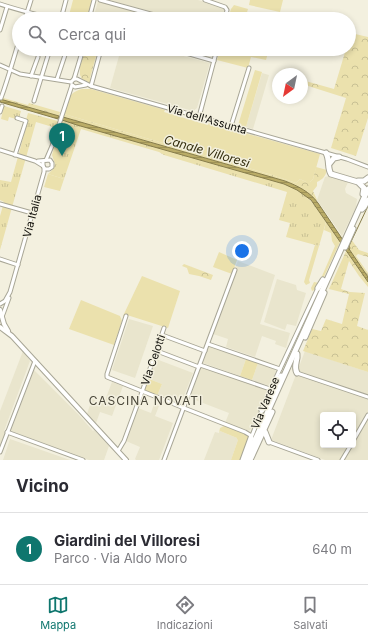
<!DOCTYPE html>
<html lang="it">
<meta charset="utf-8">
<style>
:root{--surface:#fff;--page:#f7f7f7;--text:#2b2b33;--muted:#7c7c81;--line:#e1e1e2;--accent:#0f766e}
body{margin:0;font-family:Inter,sans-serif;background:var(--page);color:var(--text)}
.controls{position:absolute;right:12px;bottom:12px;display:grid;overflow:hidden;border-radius:4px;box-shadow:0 2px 6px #0003}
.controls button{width:36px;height:36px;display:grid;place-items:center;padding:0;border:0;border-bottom:1px solid var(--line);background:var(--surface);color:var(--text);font:20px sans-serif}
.compass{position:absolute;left:272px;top:68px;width:36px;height:36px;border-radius:50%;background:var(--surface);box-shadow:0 2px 6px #0003;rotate:213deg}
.you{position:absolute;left:242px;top:251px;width:14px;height:14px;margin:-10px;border:3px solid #fff;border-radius:50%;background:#1a73e8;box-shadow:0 0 0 6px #1a73e833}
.badge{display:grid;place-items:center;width:26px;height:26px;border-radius:50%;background:var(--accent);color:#fff;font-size:13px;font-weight:700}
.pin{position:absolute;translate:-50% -33px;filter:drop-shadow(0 1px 2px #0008)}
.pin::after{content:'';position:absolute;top:21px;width:14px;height:12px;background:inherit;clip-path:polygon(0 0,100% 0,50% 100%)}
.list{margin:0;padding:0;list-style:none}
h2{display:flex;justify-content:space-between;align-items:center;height:52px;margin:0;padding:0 16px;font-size:17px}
h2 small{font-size:13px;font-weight:400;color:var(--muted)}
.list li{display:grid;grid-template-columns:26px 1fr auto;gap:12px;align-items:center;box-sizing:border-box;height:72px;padding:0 16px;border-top:1px solid var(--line)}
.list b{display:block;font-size:15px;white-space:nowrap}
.list p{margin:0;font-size:13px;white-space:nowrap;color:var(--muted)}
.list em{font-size:13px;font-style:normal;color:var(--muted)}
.icon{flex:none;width:22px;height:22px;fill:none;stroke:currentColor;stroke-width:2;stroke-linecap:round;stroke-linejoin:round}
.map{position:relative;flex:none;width:368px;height:460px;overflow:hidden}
.search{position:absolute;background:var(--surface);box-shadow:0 2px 6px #0003;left:12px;right:12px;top:12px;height:44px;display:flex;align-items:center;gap:10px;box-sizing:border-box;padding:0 14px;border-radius:22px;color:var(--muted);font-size:15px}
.sheet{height:124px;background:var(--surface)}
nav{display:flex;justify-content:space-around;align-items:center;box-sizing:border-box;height:56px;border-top:1px solid var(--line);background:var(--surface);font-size:11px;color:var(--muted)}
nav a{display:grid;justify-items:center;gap:2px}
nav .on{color:var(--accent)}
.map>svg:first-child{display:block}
.built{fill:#e9e5cd;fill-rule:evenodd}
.green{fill:#ebe1ad}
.forest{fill:url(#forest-crowns)}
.park{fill:url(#park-tufts)}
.water{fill:url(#water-rules);stroke:#877d4b}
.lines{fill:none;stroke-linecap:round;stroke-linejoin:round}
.stream{stroke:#877d4b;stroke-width:1}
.minor-casing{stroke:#a8a696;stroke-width:5}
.major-casing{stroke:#a8a696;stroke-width:6}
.highway-casing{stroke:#a8a696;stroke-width:7}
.minor{stroke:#fff;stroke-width:3}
.major{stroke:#fff;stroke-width:4}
.highway{stroke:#fff;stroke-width:5}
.labels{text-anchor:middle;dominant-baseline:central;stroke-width:3;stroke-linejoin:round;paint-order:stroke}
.street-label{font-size:11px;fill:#11100b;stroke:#f3f0df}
.water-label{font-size:12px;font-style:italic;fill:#363010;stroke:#f3f0df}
.neighbourhood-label{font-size:12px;letter-spacing:1px;fill:#4a473a;stroke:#f3f0df}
</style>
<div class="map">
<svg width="368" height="460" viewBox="0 0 368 460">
<defs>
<pattern id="forest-crowns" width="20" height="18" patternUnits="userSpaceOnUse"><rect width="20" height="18" fill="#ebe1ad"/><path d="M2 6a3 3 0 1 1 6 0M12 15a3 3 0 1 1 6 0" fill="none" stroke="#c8c094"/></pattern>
<pattern id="park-tufts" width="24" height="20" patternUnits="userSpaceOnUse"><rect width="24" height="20" fill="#ebe1ad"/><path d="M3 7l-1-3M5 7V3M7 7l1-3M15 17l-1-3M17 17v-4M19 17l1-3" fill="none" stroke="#c8c094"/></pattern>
<pattern id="water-rules" width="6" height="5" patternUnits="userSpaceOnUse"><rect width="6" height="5" fill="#baac67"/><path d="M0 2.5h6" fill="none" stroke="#9f9358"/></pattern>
</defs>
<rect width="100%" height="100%" fill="#f3f0df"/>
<g class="built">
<path d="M109,0H198L221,7L224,10V13L223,19H178Z"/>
<path d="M98,1L162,19H93Z"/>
<path d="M121,49H157L210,63L197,108L193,111L110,88Z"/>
<path d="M262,73L269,75L253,129L246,127Z"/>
<path d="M329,176L348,182L345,189L346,193L357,199L356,207L342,236L317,200L325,177Z"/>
<path d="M238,261L275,275L260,324L290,333L286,348L275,344L276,341L262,336L255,357L226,347L228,339L213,334L236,271L234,270Z"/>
<path d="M277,279L296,285L297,290L306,293L296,326L287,324L285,330L264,322Z"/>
<path d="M129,319L153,326L135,378L112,370Z"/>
<path d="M209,346L246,359L240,376L203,363Z"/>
<path d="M23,351L30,361L4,431L6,432L0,449V411Z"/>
<path d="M305,351L368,372V460H325L271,440ZM323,415H353V445H323Z"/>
<path d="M156,359L193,373L180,406L157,396L162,384L149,379Z"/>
<path d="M258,363L272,367L276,371L270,386L252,380Z"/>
<path d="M201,367L268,390L251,429L249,431L225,423L229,413L190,398Z"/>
<path d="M34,370L78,414L93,431L94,430L109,446L104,460H89L11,431Z"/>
<path d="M112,382L123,386L112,416L100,412L96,423L87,414L92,399L104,403Z"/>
<path d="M154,404L159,406L155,416L173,423L159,460H136L135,459L140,447L126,441L138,408L151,413Z"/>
<path d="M220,431L237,438L238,440L231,460H204L215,432L219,433Z"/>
<path d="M10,439L70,460H3Z"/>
</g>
<g class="green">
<path d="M73,0H92L87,19H68Z"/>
<path d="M250,0H283L280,12L249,5Z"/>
<path d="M234,5L248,9L245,19H228L231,9Z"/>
<path d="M220,49H269L266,60L251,57L248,68L217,60Z"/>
<path d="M255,70L262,72L246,127L238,125Z"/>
<path d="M82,89H91L165,110L164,112L208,125L209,123L320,154L313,179L310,182H306L300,179L296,183L272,175L64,114C68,101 67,93 82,89Z"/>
<path d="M48,174L64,179L60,191L44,187Z"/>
<path d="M326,222L340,242L323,279L317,289L312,291L311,288L314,282L319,283L335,246L332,241L331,233L324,230Z"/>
<path d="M315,245L319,246L309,280L310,283L306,285L304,282Z"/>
<path d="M219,252L237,260L232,274L213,267Z"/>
<path d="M142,276L180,291L168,328L127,315L123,316Z"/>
<path d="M81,300L120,316L122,321L114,345L69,329Z"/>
<path d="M246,359L258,363L252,380L240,376Z"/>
<path d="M149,379L162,384L157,396L144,391Z"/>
<path d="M224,426L235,429L249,436L242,460H231L238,440L237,439V438L220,431L219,433L220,428Z"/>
</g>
<g class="forest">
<path d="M351,33L368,37V118L356,156L331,148L346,98L302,84V80L334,89L346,49H349V40Z"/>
<path d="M86,49H98L90,78L91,79L90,83L82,79L80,75V66Z"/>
<path d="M0,97L28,105L29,103L60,112L59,116L0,99Z"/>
<path d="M64,114L272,175L296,183L300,179L306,182H310L313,179L316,167L327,170C325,177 323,179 317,182V186L313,191L317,200L316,201L299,187L285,181L63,117Z"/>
<path d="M351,239L359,250L368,253V257L358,254L356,256L368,273V277L348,247Z"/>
<path d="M346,251L368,282V287L359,276L349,261L341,289L350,292L365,293L357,326L368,330V372L303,351L312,329L321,331L326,319L342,324L349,294L329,289Z"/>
<path d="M184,264L213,275L211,280L199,276L189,274L187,268L182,266Z"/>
</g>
<g class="park">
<path d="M4,106L21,111L19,118L16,117V119L9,117L8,121L1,119Z"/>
<path d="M28,113L58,121L56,128L36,122L0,250V216L4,202L0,200V180L11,182L28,120H26Z"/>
<path d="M62,120L284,184C306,192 314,203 326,222L319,246L286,237L290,223L279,220L287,192L164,155L159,152L81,129L64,179L48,174L53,169L55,164L52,155Z"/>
</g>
<g class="water">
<path d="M0,99L59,116L58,119L0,102Z"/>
<path d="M63,117L285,181C298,186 310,192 318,203L368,277V282L311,200L297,190L284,184L77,125L62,120Z"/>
</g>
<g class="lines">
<path class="stream" d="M349,250L350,248L349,246L368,206"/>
<g class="minor-casing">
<g id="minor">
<path d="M100,0L169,19"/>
<path d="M205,0L225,7L227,10L225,19"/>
<path d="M0,4C18,10 35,14 53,19"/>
<path d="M25,19L31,0"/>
<path d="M61,19L66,0"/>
<path d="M89,19L94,0"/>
<path d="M0,30L7,7"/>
<path d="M172,49L214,61"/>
<path d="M0,65L20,74L71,82"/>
<path d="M31,76L38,57"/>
<path d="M57,79L67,49"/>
<path d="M74,79L83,49"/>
<path d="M71,82L74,79H77L91,86L347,159L368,167"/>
<path d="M72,85L75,87L86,85"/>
<path d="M91,86L101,49"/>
<path d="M1,98C8,79 13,60 19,41"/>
<path d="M34,101L50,49"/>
<path d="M0,112L2,106"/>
<path d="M199,117L217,49"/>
<path d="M231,126L249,68"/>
<path d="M0,150L35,161L43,166"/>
<path d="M15,155L26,121L17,118"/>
<path d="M46,160L52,146L72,85"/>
<path d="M38,161L50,160L52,163V167L49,169H45L43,166V162"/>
<path d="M0,204L32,213"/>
<path d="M0,259L18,265"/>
<path d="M0,304L5,301L10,292L44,172V168"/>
<path d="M126,316L107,374V377L184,408L245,432L250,435L251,438"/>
<path d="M2,317L9,298"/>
<path d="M162,335L205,351"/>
<path d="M208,344L280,369"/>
<path d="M157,351L199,367"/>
<path d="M200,365L270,389"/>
<path d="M297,373L368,397"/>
<path d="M266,399L318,288"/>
<path d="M7,432L83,460"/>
<path d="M251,438L262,410"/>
<path d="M353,441L368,415"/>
<path d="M269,442L318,460"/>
<path d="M118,451L124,441L142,392L164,328"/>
<path d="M0,452L35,361"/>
<path d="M164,460L235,270"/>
<path d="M342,460L351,445"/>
</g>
</g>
<g class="major-casing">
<g id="major">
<path d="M0,310L4,324L8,331"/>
<path d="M0,327L12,336L126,460"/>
</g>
</g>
<g class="highway-casing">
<g id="highway">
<path d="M326,153C330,160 327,168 331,174L358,182L364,188L363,194"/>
<path d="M329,164L334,158L339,157"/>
<path d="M358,181H364L368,178"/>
<path d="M362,209L364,207L368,200"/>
<path d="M345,247L353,229"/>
<path d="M318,288L323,280"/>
<path d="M305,337L324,293"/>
<path d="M297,373C293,366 298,361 297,354"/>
<path d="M262,410L281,376"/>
<path d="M265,432L269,442"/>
<path d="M243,460L251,438"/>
<path d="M246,460L368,189"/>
<path d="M250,460L272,412"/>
</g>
</g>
<use href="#minor" class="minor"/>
<use href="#major" class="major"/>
<use href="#highway" class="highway"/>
</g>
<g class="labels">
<g class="street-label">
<text transform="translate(207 119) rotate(16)">Via dell'Assunta</text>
<text transform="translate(32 216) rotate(-75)">Via Italia</text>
<text transform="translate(153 360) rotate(-71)">Via Celotti</text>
<text transform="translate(265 403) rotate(-67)">Via Varese</text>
</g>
<g class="water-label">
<text transform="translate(207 151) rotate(16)">Canale Villoresi</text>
</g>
<g class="neighbourhood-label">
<text x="146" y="400">CASCINA NOVATI</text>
</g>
</g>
</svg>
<div class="controls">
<button><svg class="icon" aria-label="locate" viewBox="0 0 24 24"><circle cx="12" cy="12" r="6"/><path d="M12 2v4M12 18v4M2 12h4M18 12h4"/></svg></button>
</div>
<svg class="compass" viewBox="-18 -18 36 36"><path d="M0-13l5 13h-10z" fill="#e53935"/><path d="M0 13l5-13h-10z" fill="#7c7c81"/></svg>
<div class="you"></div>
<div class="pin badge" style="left:62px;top:156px">1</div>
<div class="search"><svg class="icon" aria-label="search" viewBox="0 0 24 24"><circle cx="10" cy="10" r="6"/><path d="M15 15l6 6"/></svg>Cerca qui</div>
</div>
<section class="sheet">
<h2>Vicino<small></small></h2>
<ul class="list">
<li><span class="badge">1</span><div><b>Giardini del Villoresi</b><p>Parco · Via Aldo Moro</p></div><em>640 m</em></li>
</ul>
</section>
<nav>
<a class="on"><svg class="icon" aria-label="map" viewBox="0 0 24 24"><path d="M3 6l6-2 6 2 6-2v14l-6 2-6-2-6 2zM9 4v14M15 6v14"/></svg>Mappa</a>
<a><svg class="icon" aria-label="directions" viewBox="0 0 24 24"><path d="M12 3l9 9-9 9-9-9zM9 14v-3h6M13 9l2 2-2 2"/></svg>Indicazioni</a>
<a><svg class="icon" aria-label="saved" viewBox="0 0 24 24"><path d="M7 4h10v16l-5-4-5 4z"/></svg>Salvati</a>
</nav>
